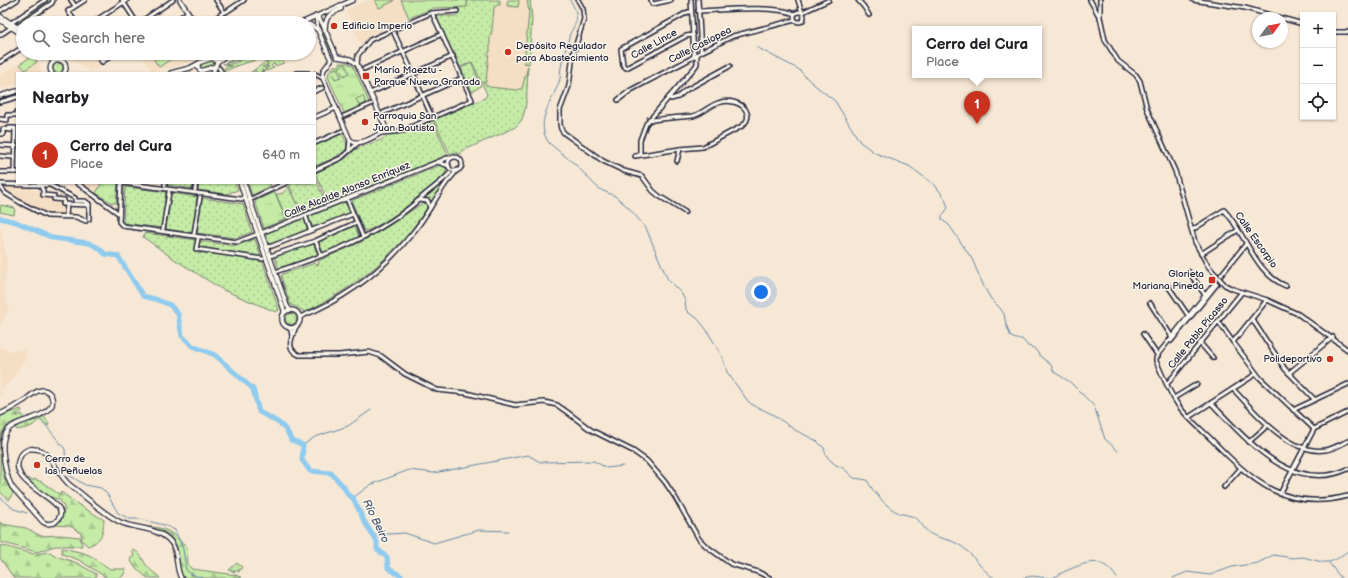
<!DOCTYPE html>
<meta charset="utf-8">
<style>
:root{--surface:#fff;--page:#f2f2f2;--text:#202124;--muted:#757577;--line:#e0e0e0;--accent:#c8321e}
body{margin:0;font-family:"Balsamiq Sans",sans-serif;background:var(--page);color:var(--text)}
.controls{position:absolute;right:12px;top:12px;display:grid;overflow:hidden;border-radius:0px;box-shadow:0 1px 3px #0004}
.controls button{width:36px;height:36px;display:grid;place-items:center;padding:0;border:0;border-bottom:1px solid var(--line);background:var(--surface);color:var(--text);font:20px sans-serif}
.compass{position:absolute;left:1252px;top:12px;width:36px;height:36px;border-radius:50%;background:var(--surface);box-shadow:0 1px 3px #0004;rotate:57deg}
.you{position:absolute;left:761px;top:292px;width:14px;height:14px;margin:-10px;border:3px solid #fff;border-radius:50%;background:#1a73e8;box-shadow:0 0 0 6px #1a73e833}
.badge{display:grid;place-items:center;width:26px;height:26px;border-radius:50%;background:var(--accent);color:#fff;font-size:13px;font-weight:700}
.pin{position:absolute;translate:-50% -33px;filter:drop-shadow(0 1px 2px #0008)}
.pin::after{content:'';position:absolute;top:21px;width:14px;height:12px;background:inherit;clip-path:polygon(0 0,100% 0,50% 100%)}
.popup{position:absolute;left:912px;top:26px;width:130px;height:52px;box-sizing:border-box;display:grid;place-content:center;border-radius:0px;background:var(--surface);filter:drop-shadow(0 1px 3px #0005);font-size:13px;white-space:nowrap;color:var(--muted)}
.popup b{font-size:15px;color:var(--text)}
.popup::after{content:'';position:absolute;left:50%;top:100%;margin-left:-8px;border:8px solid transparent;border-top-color:var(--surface)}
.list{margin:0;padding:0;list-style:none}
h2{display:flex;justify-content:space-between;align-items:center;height:52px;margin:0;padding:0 16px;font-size:17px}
h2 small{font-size:13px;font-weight:400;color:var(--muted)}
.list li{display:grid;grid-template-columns:26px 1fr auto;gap:12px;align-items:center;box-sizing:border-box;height:60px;padding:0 16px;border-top:1px solid var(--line)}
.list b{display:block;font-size:15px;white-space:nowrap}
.list p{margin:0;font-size:13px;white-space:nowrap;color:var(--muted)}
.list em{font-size:13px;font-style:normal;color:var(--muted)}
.icon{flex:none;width:22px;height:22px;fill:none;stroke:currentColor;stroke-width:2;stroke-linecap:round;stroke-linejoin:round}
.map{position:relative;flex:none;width:1348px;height:578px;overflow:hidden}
.search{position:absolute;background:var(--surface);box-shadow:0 1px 3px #0004;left:16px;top:16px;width:300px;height:44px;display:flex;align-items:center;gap:10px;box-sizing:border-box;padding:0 14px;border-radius:22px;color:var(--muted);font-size:15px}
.panel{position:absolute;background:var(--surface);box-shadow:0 1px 3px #0004;left:16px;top:72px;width:300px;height:112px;border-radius:0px}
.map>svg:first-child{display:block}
.built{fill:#f4dec4}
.grass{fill:url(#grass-dots);stroke:#748670}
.forest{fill:url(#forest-firs);stroke:#748670}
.park{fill:url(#park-tufts);stroke:#748670}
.pitch{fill:#c5eba6;stroke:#748670}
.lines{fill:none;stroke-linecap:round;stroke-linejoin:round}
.stream{stroke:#6387a7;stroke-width:1}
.river{stroke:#8fcbef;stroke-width:5}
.minor-casing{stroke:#22223b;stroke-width:6}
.major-casing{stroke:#22223b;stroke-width:6}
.minor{stroke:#fbf7ec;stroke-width:3}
.major{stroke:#fbf7ec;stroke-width:3.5}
.poi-dot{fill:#c8321e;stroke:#fbf7ec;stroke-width:1.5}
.labels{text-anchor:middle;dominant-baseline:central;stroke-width:3;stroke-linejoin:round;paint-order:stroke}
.poi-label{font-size:10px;fill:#22223b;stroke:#fbf7ec;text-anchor:start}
.street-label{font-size:10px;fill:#22223b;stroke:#fbf7ec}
.water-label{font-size:11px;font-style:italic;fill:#435571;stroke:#fbf7ec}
</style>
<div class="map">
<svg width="1348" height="578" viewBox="0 0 1348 578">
<defs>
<pattern id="grass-dots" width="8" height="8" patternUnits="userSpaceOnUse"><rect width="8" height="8" fill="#c5eba6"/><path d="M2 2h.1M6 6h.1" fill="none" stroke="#a9c990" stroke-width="1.8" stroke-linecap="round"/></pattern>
<pattern id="forest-firs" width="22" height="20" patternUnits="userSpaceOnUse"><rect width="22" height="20" fill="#c5eba6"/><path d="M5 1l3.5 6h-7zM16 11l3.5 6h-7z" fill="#a9c990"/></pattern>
<pattern id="park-tufts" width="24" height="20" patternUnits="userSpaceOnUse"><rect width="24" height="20" fill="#c5eba6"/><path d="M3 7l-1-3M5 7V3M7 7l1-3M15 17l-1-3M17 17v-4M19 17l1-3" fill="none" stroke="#a9c990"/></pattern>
</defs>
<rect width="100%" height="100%" fill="#f7e8d5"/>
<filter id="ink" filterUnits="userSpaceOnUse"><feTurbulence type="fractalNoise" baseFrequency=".025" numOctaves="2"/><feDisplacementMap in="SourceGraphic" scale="8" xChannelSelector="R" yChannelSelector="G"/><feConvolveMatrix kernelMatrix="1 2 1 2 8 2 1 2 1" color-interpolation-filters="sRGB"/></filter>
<g filter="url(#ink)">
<g class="built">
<path d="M368,0H401L409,18L371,35L361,45L346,10Z"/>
<path d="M467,0H530L532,18L525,106L522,120L514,128L469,105L485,98L487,94L472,62L460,67L458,7H467Z"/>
<path d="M34,53L38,54L41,73H17V84L0,89V76Z"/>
<path d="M63,53H93L101,65L91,72Z"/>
<path d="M140,53H208L209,55L179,66L152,71Z"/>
<path d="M81,183H100V186L96,193Z"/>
<path d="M1,184L32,185V190L42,191V196L53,197V200L63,201L66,206L65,214H49L22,202L5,191Z"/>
<path d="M0,227L7,261L5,281L3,286L9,309L0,327Z"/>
<path d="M0,347L12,351L25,349L26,361L23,362L11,380L1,390L3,394L0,399Z"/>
</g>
<g class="grass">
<path d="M467,0H500V5H497L494,8L492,30L490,38V52H489L486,82H483L489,87L517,90L522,88L528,66C527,80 528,107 522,119C520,123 517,125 514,128L462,151L460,155L455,152L450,154L434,120L485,98L487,94L472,62L460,67L454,51H452L435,16H457L458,7H467Z"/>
<path d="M508,0H519L518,7L507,6Z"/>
<path d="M527,0H530L532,18L529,64L524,63L529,12Z"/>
<path d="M318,20L331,49L329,50L318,25Z"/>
<path d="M249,53H265L253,61L235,66H237L225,71L224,68L232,66L225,65L235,63L242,59L223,64Z"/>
<path d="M280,55L284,63L275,66L274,63L271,66L274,68L266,71V68L269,67L266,66L268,65L267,63L269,61L268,60L274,56L275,58Z"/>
<path d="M212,60L215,62L214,65L203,69L200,67L201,64Z"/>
<path d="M267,61V65L262,67L266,68L265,71H261L265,72L255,73L256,72L255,70L252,73H250Z"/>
<path d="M472,63L481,86L472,92L461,68Z"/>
<circle cx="58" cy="68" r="5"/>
<path d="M433,121L448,155L328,203L315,173L345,159L356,149L381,140L389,135L404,133Z"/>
<path d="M342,132C343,136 346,141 347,145C348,154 322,163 315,166V144Z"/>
<path d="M441,165L446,168V172C438,185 379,230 364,231L352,202L353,200Z"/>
<path d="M315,178L326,203L302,213L289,185L294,183H315Z"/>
<path d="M446,179L431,205L427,200L421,199Z"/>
<path d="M168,183H194V189L168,185Z"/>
<path d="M199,183H235L238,190L226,194L198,190Z"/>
<path d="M288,186L301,214L287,219L276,194C282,195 286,191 288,186Z"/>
<path d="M125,187L166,192L162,228L123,223Z"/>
<path d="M171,193L197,197L193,233L166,229Z"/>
<path d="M202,198L243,204L252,232L236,238L197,233Z"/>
<path d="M345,202L350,211L349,214L313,228L308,217Z"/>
<path d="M423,203L426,204L427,208C397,255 354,288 305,312L290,304L281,276L283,274L315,263L316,265L319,264L318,261L359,243L385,228Z"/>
<path d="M304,218L308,230L272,245L269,244L266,235L267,233Z"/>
<path d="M354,225L355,226L359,237L323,253L318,242Z"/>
<path d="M145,233L196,240L194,250L198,251V253L201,254L202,251L262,260L279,310L276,312L223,290L174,259L143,237Z"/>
<path d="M255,239L261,257L198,247L199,241L236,246Z"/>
<path d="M313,243L318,255L279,268L278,267L275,257L276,256Z"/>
<circle cx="291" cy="319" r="5.5"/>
<path d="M237,563L242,567L240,570L238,569L240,571L238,572L236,570L235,572L229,570Z"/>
</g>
<g class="forest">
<path d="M21,409L22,411L17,414V416L22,414L24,418C10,423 2,425 0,441V416Z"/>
<path d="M42,415L49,423L48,426L40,420L37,421C33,428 25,428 17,430L15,427Z"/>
<path d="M0,442L4,478L13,493L9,500L0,492Z"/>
<path d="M28,478L33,481L34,479L42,482L60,495L61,492L79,505L104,520C103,533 102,541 88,546L82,541L81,533L70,526L55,525L59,522L65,509L60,500L51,497L25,481Z"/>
<path d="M0,522L2,524L26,528L41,536L59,535L80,537L82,546H55L37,552L0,542Z"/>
<path d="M149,527C162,527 171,531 180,541C183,543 186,545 187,548C189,556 185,564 192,569L236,575L242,578H184C179,572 179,567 179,560C178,539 169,531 149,527Z"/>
<path d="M0,545L34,554L50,552L56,556L77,563L96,574V578H14L0,558Z"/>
<path d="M62,548L84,553L91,556L110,569H126L123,576L119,578H107L79,560L62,554Z"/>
<path d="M132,550C141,551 142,561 148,567C151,571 156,574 160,578H147L134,566L130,559L134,556Z"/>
</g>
<g class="park">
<path d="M46,0H52V2L20,24L15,21Z"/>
<path d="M339,63H348L353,66L370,104L345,115L328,77L329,72L335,65L336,67L339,65Z"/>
<path d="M100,183H118L116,203H112L96,193L100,186Z"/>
<path d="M248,183H270L271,186L252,195Z"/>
<path d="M272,193H275L286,219L264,228L255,201Z"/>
</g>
<g class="pitch">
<path d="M375,0H394V1L379,8Z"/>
<path d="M401,0H467V7L434,8L409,18Z"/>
<path d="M165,53H170L173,58L159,67L154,60Z"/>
<path d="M32,56L37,62L25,70L20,64Z"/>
<path d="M345,64L349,73L343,76L339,67Z"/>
<path d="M337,68L341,77L335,79L331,70Z"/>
<path d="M363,96L366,104L360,107L356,99Z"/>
<path d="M1,205L15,208L14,215L0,212Z"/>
</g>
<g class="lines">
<g class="stream">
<path d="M570,0C572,4 576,9 576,14C578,22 573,27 570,34C567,45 563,56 561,67C560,72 561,78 559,82C552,102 534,122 549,143L576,165L596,186L601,190L615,196L629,208L646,228L667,278L672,284L681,293L685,300L686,310L689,313L697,318L706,329L722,356L727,372L747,400L751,404L772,414L795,430L817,441L824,448L826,455L831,461L836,465L843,468L854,478L867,480C872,491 887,508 899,513C904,515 911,515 916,518C922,523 925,532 933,535C943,540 951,539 961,546C974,555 980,569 994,578"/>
<path d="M756,47L798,69L812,83L835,101L860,142L875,153L909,166L935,185L945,199L948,208L942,216V220L949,225L972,259L984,287L991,299L1000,308L1004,314L1006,324L1011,337L1016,339H1022L1028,346L1034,348L1041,357L1051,365L1054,372L1070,382L1094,406L1105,439L1118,451"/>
<path d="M40,418L65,449L66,467L69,475L85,485L101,488L107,494L118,513L130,519H140L164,525L175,530L183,549L186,570L191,574L202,578"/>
<path d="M303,445L315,437L348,426L371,410"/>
<path d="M0,497L14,509L27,513"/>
<path d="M353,498L370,485L409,470L434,473L528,455L540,462L594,461L607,468L623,466"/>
<path d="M373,535L405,533L434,543L479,530L508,531"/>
<path d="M1329,563L1341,578"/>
<path d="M1023,578L1032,576L1049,578"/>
<path d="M1052,578C1058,576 1062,572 1068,570C1090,561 1102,556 1117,578"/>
<path d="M1173,578L1187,572L1210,575L1232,567L1258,563L1273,555L1293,558L1303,557L1322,562H1329L1335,560L1348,551"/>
</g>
<path class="river" d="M0,218L16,222L53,238L89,243L99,248L105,254L118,256L143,296L155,299L170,305L178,314L182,336L193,346L215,355L253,389L259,412C273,419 286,424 291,440L303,445L302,460L310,471L331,473L344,487L348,495L353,498L364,521L377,542V549L387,557L388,568L401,576L402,578"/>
<g class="minor-casing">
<g id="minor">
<path d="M71,0L75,6"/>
<path d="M122,0L137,23"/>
<path d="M216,0L224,12"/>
<path d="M578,0L583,9L584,19L573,54L569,86L560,110V124L561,129L564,133L603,161L624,171L642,176L653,191L659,196L685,212"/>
<path d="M651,0L652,4H653L671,0"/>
<path d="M691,0L694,56"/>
<path d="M698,0L701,52"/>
<path d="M798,0L802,12"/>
<path d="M858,0L864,7L869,15"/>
<path d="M1090,0L1099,16"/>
<path d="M1100,0V17L1105,40L1118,61L1136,75L1140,81L1147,109L1175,171L1195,242L1208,266L1225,285L1233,289L1267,300L1298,314L1348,350"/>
<path d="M1193,0L1245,8L1303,24"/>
<path d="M0,11L17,0"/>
<path d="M698,11C724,10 773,5 795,14"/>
<circle cx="799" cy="17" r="5"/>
<path d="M691,12H688L621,49L623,65L626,68L628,67L686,36L693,35"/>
<path d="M803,13L805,11L829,0"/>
<path d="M11,23L45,0"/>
<path d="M76,23L68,11L85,0"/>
<path d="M92,23L127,0"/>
<path d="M139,23L173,0"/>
<path d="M172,23L188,12"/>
<path d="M209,23L224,12H226L244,0"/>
<path d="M17,27L52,3L53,0"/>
<path d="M1333,32H1348"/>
<path d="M394,33L412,71"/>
<path d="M0,35L12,27"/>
<path d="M96,53L102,62L115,53"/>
<path d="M0,62L23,47"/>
<path d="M357,64L358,55L370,40L431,13L457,11"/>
<path d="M219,68L222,73"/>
<path d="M364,69L442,34"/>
<path d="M296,73H308"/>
<path d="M315,74L323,78"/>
<path d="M414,76L431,115"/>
<path d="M315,91L322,88"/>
<path d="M370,93L453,56"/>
<path d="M669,97L671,99L678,97L686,90L730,66"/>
<path d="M618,100L631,90L690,59L701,52L733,36L795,20"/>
<path d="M0,102L17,97"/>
<path d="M383,113L462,78"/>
<path d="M344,116L371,104"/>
<path d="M315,117L336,108"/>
<path d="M0,119L7,120V115H17V112"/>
<path d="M9,128H15L14,172"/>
<path d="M382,133L402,131L472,100L433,15"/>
<path d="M0,134H3V129L11,130"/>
<path d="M315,143L342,131"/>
<path d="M0,145L16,146"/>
<path d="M349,150L350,140"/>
<path d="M640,155V140L646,124L695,67L697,64V54"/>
<path d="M0,156L13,157"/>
<path d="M635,156L680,149L703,147L742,126C746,123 749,118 747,113C744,102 727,99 718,103C709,106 702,114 693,116C680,117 666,118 653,120L649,119"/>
<circle cx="455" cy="164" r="7"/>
<path d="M677,161L680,149"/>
<path d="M438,162L449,166"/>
<path d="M315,170L341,158L358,143"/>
<path d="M0,172H17"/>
<path d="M77,183L118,213H119"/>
<path d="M121,183L119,222L123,226L237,242L258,234"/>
<path d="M123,183L241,199L245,198"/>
<path d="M0,184L30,185"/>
<path d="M48,184L75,198V201H85L89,204V219"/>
<path d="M32,185H48V183"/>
<path d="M40,185L43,190V195L54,196"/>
<path d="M165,185V183"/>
<path d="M0,186L5,193L21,203L47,216L76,217L86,221"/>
<path d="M195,190L196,183"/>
<path d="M54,199L64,200L63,204L89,205"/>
<path d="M347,199L363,237"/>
<path d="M249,200L286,183"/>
<path d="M419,200L428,201L430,208"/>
<path d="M66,215L67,205"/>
<path d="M306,217L310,229"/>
<path d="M163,229L169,192"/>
<path d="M1192,230L1224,210C1246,233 1254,273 1286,286"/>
<path d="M261,233L440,161L447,158H451"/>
<path d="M194,234L200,197"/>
<path d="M198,239L196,249L263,259"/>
<path d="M316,242L321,255"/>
<path d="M266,247L272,246L353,214"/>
<path d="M1201,254L1238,230"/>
<path d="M270,256L315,241L357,222"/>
<path d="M275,272C327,255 381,235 422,197C431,189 442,182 450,173"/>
<path d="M1189,272L1205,295"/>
<path d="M1221,275L1246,244"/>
<path d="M1215,283L1159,353L1156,358V361C1163,376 1169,392 1178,405C1187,418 1201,429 1212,440C1253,482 1286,512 1348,496"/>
<path d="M1168,286L1190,318"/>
<path d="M1150,303L1172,337"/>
<path d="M300,317C345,299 385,269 415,230C427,215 436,197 447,182C451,178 454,174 457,170"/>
<path d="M1252,319L1285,369L1315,400"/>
<path d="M1218,321L1233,342L1260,378L1314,429"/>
<path d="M296,326C293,337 284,348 299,355H339L369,352L381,356L405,374L437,390L466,393L515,405L544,402L557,405L567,412L591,430L633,451L647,461L665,482L675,497L699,539L706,546L731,564L758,572L770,578"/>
<path d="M288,327L291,330L292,336"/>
<path d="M1143,334L1158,356"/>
<path d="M1171,341L1217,284"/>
<path d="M1233,342L1267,300"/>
<path d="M1200,343L1213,358"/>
<path d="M1289,373L1333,337"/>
<path d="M1167,384L1242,292"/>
<path d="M1233,389C1255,412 1289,455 1325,450C1333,449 1341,444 1348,441"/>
<path d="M1174,398L1197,384"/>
<path d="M1211,403C1246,439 1292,495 1348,469"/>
<path d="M1293,410L1348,384"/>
<path d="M1189,417L1256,374"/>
<path d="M1314,429L1348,412"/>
<path d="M1249,442L1268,425"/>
<path d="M1224,487L1240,469"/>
<path d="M1280,494L1314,429"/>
</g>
</g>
<g class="major-casing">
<g id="major">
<path d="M180,0L195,23"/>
<path d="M0,16L23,31"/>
<path d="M316,16L318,30L331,60"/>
<path d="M317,16L322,23L337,57"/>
<path d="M0,20L23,35"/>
<path d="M301,23L353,0"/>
<path d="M309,24L318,30"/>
<path d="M325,28C326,15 330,14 341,9V5"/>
<path d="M50,53L53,62"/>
<path d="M55,53L61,60L65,63L66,69L64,73"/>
<path d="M214,59L220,56H225"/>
<path d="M331,60L323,71V78L350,140C359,147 373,137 381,133L383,131L385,126L357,64L350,59L337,57"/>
<path d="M217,62L225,56L233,53"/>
<path d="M198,64V68L201,71L216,66"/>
<path d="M52,73C49,69 50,64 55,61L61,60"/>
<path d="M171,73L190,68L201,62L213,58L217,62L213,73"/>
<path d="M0,96L17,91"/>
<path d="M240,183L284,310V313"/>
<path d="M244,183L287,306L290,310"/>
<circle cx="291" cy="319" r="9"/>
<path d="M0,414C9,410 17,405 25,400C29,397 33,393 38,391C48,387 54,396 52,405C37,427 0,413 3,451C4,464 6,476 12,487L43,522L47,524L54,523C84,501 0,488 21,455C24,451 29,448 34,449C49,449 53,465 61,475C64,479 67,483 71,486C85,496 105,515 120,522C135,529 155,527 168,539C180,550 174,565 181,578"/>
</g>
</g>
<use href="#minor" class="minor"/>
<use href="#major" class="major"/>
</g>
</g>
<g class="poi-dot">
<circle cx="334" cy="26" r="4"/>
<circle cx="508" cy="52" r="4"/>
<rect x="362" y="72" width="8" height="8" rx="2"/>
<circle cx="365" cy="122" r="4"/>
<rect x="1208" y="276" width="8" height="8" rx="2"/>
<circle cx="1330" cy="359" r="4"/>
<circle cx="37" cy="465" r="4"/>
</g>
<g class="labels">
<g class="poi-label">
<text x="342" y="26">Edificio Imperio</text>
<text x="516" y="46">Depósito Regulador<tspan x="516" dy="12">para Abastecimiento</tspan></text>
<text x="374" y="70">María Maeztu -<tspan x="374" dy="12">Parque Nueva Granada</tspan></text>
<text x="373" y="116">Parroquia San<tspan x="373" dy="12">Juan Bautista</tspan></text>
<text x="1204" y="274" text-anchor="end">Glorieta<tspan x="1204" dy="12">Mariana Pineda</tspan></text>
<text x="1322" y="359" text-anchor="end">Polideportivo</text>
<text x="45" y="459">Cerro de<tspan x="45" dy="12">las Peñuelas</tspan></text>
</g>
<g class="street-label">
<text transform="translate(654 44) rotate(-29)">Calle Lince</text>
<text transform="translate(700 45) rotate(-27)">Calle Casiopea</text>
<text transform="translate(347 190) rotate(-22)">Calle Alcalde Alonso Enríquez</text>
<text transform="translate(1256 240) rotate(55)">Calle Escorpio</text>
<text transform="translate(1198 333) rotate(-51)">Calle Pablo Picasso</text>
</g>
<g class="water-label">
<text transform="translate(376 521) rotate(64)">Río Beiro</text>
</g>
</g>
</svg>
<div class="controls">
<button>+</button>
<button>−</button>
<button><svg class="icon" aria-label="locate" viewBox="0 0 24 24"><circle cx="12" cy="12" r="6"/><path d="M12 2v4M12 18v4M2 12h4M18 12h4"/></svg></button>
</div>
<svg class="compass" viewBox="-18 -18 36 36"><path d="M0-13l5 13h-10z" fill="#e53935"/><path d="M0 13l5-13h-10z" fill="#757577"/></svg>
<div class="you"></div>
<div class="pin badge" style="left:977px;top:124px">1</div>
<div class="popup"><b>Cerro del Cura</b>Place</div>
<div class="search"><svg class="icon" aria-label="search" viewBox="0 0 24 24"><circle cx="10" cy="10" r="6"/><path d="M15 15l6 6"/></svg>Search here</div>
<section class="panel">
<h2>Nearby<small></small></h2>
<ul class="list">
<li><span class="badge">1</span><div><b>Cerro del Cura</b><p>Place</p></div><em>640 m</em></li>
</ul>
</section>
</div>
